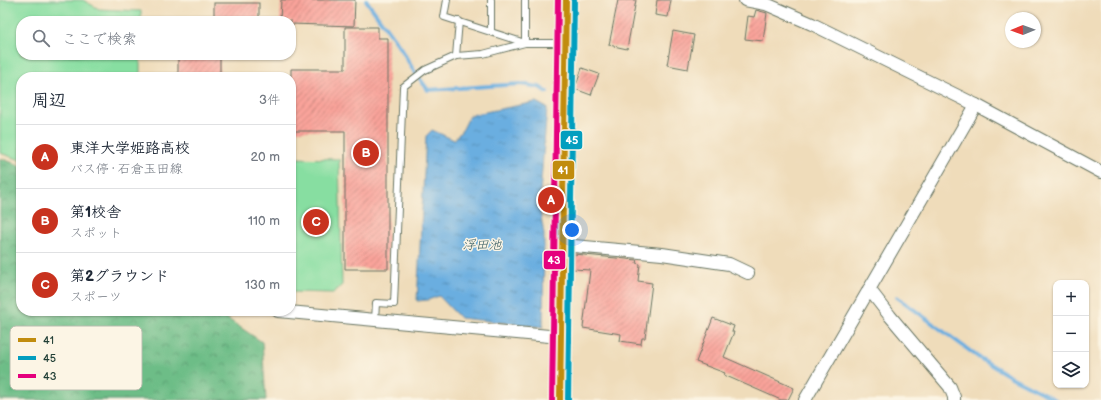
<!DOCTYPE html>
<html lang="ja">
<meta charset="utf-8">
<style>
:root{--surface:#fff;--page:#f6f6f7;--text:#1f2937;--muted:#747a83;--line:#e0e1e3;--accent:#c8321e}
body{margin:0;font-family:"Balsamiq Sans","Klee One",sans-serif;background:var(--page);color:var(--text)}
.controls{position:absolute;right:12px;bottom:12px;display:grid;overflow:hidden;border-radius:8px;box-shadow:0 1px 3px #0004}
.controls button{width:36px;height:36px;display:grid;place-items:center;padding:0;border:0;border-bottom:1px solid var(--line);background:var(--surface);color:var(--text);font:20px sans-serif}
.compass{position:absolute;left:1005px;top:12px;width:36px;height:36px;border-radius:50%;background:var(--surface);box-shadow:0 1px 3px #0004;rotate:269deg}
.you{position:absolute;left:572px;top:230px;width:14px;height:14px;margin:-10px;border:3px solid #fff;border-radius:50%;background:#1a73e8;box-shadow:0 0 0 6px #1a73e833}
.badge{display:grid;place-items:center;width:26px;height:26px;border-radius:50%;background:var(--accent);color:#fff;font-size:13px;font-weight:700}
.pin{position:absolute;translate:-50% -50%;border:2px solid #fff;box-shadow:0 1px 4px #0006}
.list{margin:0;padding:0;list-style:none}
h2{display:flex;justify-content:space-between;align-items:center;height:52px;margin:0;padding:0 16px;font-size:17px}
h2 small{font-size:13px;font-weight:400;color:var(--muted)}
.list li{display:grid;grid-template-columns:26px 1fr auto;gap:12px;align-items:center;box-sizing:border-box;height:64px;padding:0 16px;border-top:1px solid var(--line)}
.list b{display:block;font-size:15px;white-space:nowrap}
.list p{margin:0;font-size:13px;white-space:nowrap;color:var(--muted)}
.list em{font-size:13px;font-style:normal;color:var(--muted)}
.icon{flex:none;width:22px;height:22px;fill:none;stroke:currentColor;stroke-width:2;stroke-linecap:round;stroke-linejoin:round}
.map{position:relative;flex:none;width:1101px;height:400px;overflow:hidden}
.search{position:absolute;background:var(--surface);box-shadow:0 1px 3px #0004;left:16px;top:16px;width:280px;height:44px;display:flex;align-items:center;gap:10px;box-sizing:border-box;padding:0 14px;border-radius:16px;color:var(--muted);font-size:15px}
.panel{position:absolute;background:var(--surface);box-shadow:0 1px 3px #0004;left:16px;top:72px;width:280px;height:244px;border-radius:16px}
.map>svg:first-child{display:block}
.forest{fill:url(#forest-crowns);stroke:#467d5e}
.pitch{fill:#87dea1;stroke:#538e6a}
.water{fill:url(#water-ripples);stroke:#44768a}
.lines{fill:none;stroke-linecap:round;stroke-linejoin:round}
.stream{stroke:#6aaee0;stroke-width:4}
.building{fill:url(#building-hatch)}
.lane-casing{stroke:#687563;stroke-width:8}
.street-casing{stroke:#687563;stroke-width:14}
.secondary-casing{stroke:#687563;stroke-width:19}
.lane{stroke:#fff;stroke-width:6}
.street{stroke:#fff;stroke-width:12}
.secondary{stroke:#fbe6c4;stroke-width:17}
.bus-1-casing{stroke:#fcf5e5;stroke-width:9}
.bus-2-casing{stroke:#fcf5e5;stroke-width:9}
.bus-3-casing{stroke:#fcf5e5;stroke-width:9}
.bus-1{stroke:#c18c0d;stroke-width:6}
.bus-2{stroke:#039ebf;stroke-width:6}
.bus-3{stroke:#e5007d;stroke-width:6}
.labels{text-anchor:middle;dominant-baseline:central;stroke-width:3;stroke-linejoin:round;paint-order:stroke}
.water-label{font-size:13px;font-style:italic;fill:#32595f;stroke:#fcf5e5}
.key{fill:#fcf5e5;stroke:#babeb0;stroke-width:1}
.key-label{font-size:11px;fill:#1f3d34}
.line-badge{stroke:#fcf5e5;stroke-width:1.5}
.badge-label{font-size:11px;text-anchor:middle;font-weight:bold;fill:#fff}
</style>
<div class="map">
<svg width="1101" height="400" viewBox="0 0 1101 400">
<defs>
<pattern id="forest-crowns" width="20" height="18" patternUnits="userSpaceOnUse"><rect width="20" height="18" fill="#6dbd87"/><path d="M2 6a3 3 0 1 1 6 0M12 15a3 3 0 1 1 6 0" fill="none" stroke="#599b6f"/></pattern>
<pattern id="water-ripples" width="26" height="14" patternUnits="userSpaceOnUse"><rect width="26" height="14" fill="#6aaee0"/><path d="M2 4q2-2 4 0t4 0M15 11q2-2 4 0t4 0" fill="none" stroke="#578fb6"/></pattern>
<pattern id="building-hatch" width="6" height="6" patternUnits="userSpaceOnUse"><rect width="6" height="6" fill="#f9a39a"/><path d="M-1 1l2-2M0 6l6-6M5 7l2-2" fill="none" stroke="#c9867e"/></pattern>
</defs>
<rect width="100%" height="100%" fill="#fcf5e5"/>
<filter id="ink" filterUnits="userSpaceOnUse"><feTurbulence type="fractalNoise" baseFrequency=".025" numOctaves="2"/><feDisplacementMap in="SourceGraphic" scale="8" xChannelSelector="R" yChannelSelector="G"/><feConvolveMatrix kernelMatrix="1 2 1 2 8 2 1 2 1" color-interpolation-filters="sRGB"/></filter>
<filter id="wash" filterUnits="userSpaceOnUse"><feTurbulence type="fractalNoise" baseFrequency=".012" numOctaves="4" result="noise"/><feDisplacementMap in="SourceGraphic" scale="16" xChannelSelector="R" yChannelSelector="G"/><feGaussianBlur stdDeviation="0.9" result="paint"/><feColorMatrix in="noise" values="0 0 0 0 0 0 0 0 0 0 0 0 0 0 0 0 0 1.4 0 .05"/><feComposite in="paint" operator="in"/></filter>
<g filter="url(#wash)">
<rect width="100%" height="100%" fill="#efdcba"/>
<path class="forest" d="M0,158L21,166V311H216L262,342L266,400H0Z"/>
<g class="pitch">
<path d="M0,0H83L99,9L141,11V21H21V55H140V77H21V160L0,153Z"/>
<path d="M291,158L339,159L342,285L333,293L291,292Z"/>
</g>
<path class="water" d="M536,102L547,108L539,205L544,234L543,327L460,318L439,296L428,300L417,301L426,136L432,130L454,140L463,129L470,115Z"/>
<g class="lines">
<g class="stream">
<path d="M366,0L402,50L412,68L428,90L521,84L539,87L547,92"/>
<path d="M897,297L978,357L1013,378L1056,400"/>
</g>
</g>
<g id="blocks">
<g class="building">
<path d="M281,0H355L354,26L291,24V21H280Z"/>
<path d="M618,0H636L627,49L609,45Z"/>
<path d="M657,0H671L668,17L655,15Z"/>
<rect x="214" y="3" width="45" height="18"/>
<path d="M756,10L767,13L763,41L745,39L748,16L754,17Z"/>
<path d="M345,27H378V38H388V269H345V131H291V69H345Z"/>
<path d="M673,31L694,35L688,69L667,65Z"/>
<rect x="178" y="55" width="42" height="22"/>
<path d="M582,68L599,74L591,95L575,89Z"/>
<path d="M574,254L637,260L636,263L640,264L638,281L652,283L645,338H642L641,344L620,341L621,334L583,328L590,270L573,269Z"/>
<path d="M713,318L734,326L732,332H734L724,357L794,388L788,400H781L724,375L725,373L696,362Z"/>
</g>
</g>
</g>
<g filter="url(#ink)">
<use href="#blocks" fill-opacity="0" stroke="#687563" stroke-width="1"/>
<g class="lines">
<g class="lane-casing">
<g id="lane">
<path d="M447,0L444,17L525,43V0"/>
<path d="M491,32V0"/>
<path d="M456,56L459,21"/>
<path d="M375,320L376,303L394,304L403,87L425,70L456,56L483,54L525,43H563"/>
</g>
</g>
<g class="street-casing">
<g id="street">
<path d="M745,0L766,4L812,24L976,105L1101,172"/>
<path d="M563,245L662,254L729,264L748,273"/>
<path d="M869,289L890,316L950,387L954,397V400"/>
<path d="M278,311L560,337"/>
<path d="M805,400L976,105"/>
</g>
</g>
<g class="secondary-casing">
<path id="secondary" d="M560,400L566,0"/>
</g>
<use href="#lane" class="lane"/>
<use href="#street" class="street"/>
<use href="#secondary" class="secondary"/>
<g class="bus-1-casing">
<path id="bus-1" d="M560,400L566,0"/>
</g>
<g class="bus-2-casing">
<path id="bus-2" d="M568,400L574,0"/>
</g>
<g class="bus-3-casing">
<path id="bus-3" d="M552,400L558,0"/>
</g>
<use href="#bus-1" class="bus-1"/>
<use href="#bus-2" class="bus-2"/>
<use href="#bus-3" class="bus-3"/>
</g>
</g>
<g class="labels">
<g class="water-label">
<text x="482" y="245">浮田池</text>
</g>
</g>
<rect x="10" y="326" width="132" height="64" rx="6" class="key"/>
<rect x="18" y="338" width="18" height="4" fill="#c18c0d"/>
<rect x="18" y="356" width="18" height="4" fill="#039ebf"/>
<rect x="18" y="374" width="18" height="4" fill="#e5007d"/>
<g class="key-label">
<text x="43" y="344">41</text>
<text x="43" y="362">45</text>
<text x="43" y="380">43</text>
</g>
<g class="line-badge">
<rect x="560" y="130" width="23" height="20" rx="4" fill="#039ebf"/>
<rect x="552" y="160" width="23" height="20" rx="4" fill="#c18c0d"/>
<rect x="543" y="250" width="23" height="20" rx="4" fill="#e5007d"/>
</g>
<g class="badge-label">
<text x="572" y="144">45</text>
<text x="563" y="174">41</text>
<text x="554" y="264">43</text>
</g>
</svg>
<div class="controls">
<button>+</button>
<button>−</button>
<button><svg class="icon" aria-label="layers" viewBox="0 0 24 24"><path d="M12 4l9 5-9 5-9-5zM3 14l9 5 9-5"/></svg></button>
</div>
<svg class="compass" viewBox="-18 -18 36 36"><path d="M0-13l5 13h-10z" fill="#e53935"/><path d="M0 13l5-13h-10z" fill="#747a83"/></svg>
<div class="you"></div>
<div class="pin badge" style="left:551px;top:200px">A</div>
<div class="pin badge" style="left:366px;top:153px">B</div>
<div class="pin badge" style="left:316px;top:222px">C</div>
<div class="search"><svg class="icon" aria-label="search" viewBox="0 0 24 24"><circle cx="10" cy="10" r="6"/><path d="M15 15l6 6"/></svg>ここで検索</div>
<section class="panel">
<h2>周辺<small>3件</small></h2>
<ul class="list">
<li><span class="badge">A</span><div><b>東洋大学姫路高校</b><p>バス停 · 石倉玉田線</p></div><em>20 m</em></li>
<li><span class="badge">B</span><div><b>第1校舎</b><p>スポット</p></div><em>110 m</em></li>
<li><span class="badge">C</span><div><b>第2グラウンド</b><p>スポーツ</p></div><em>130 m</em></li>
</ul>
</section>
</div>
